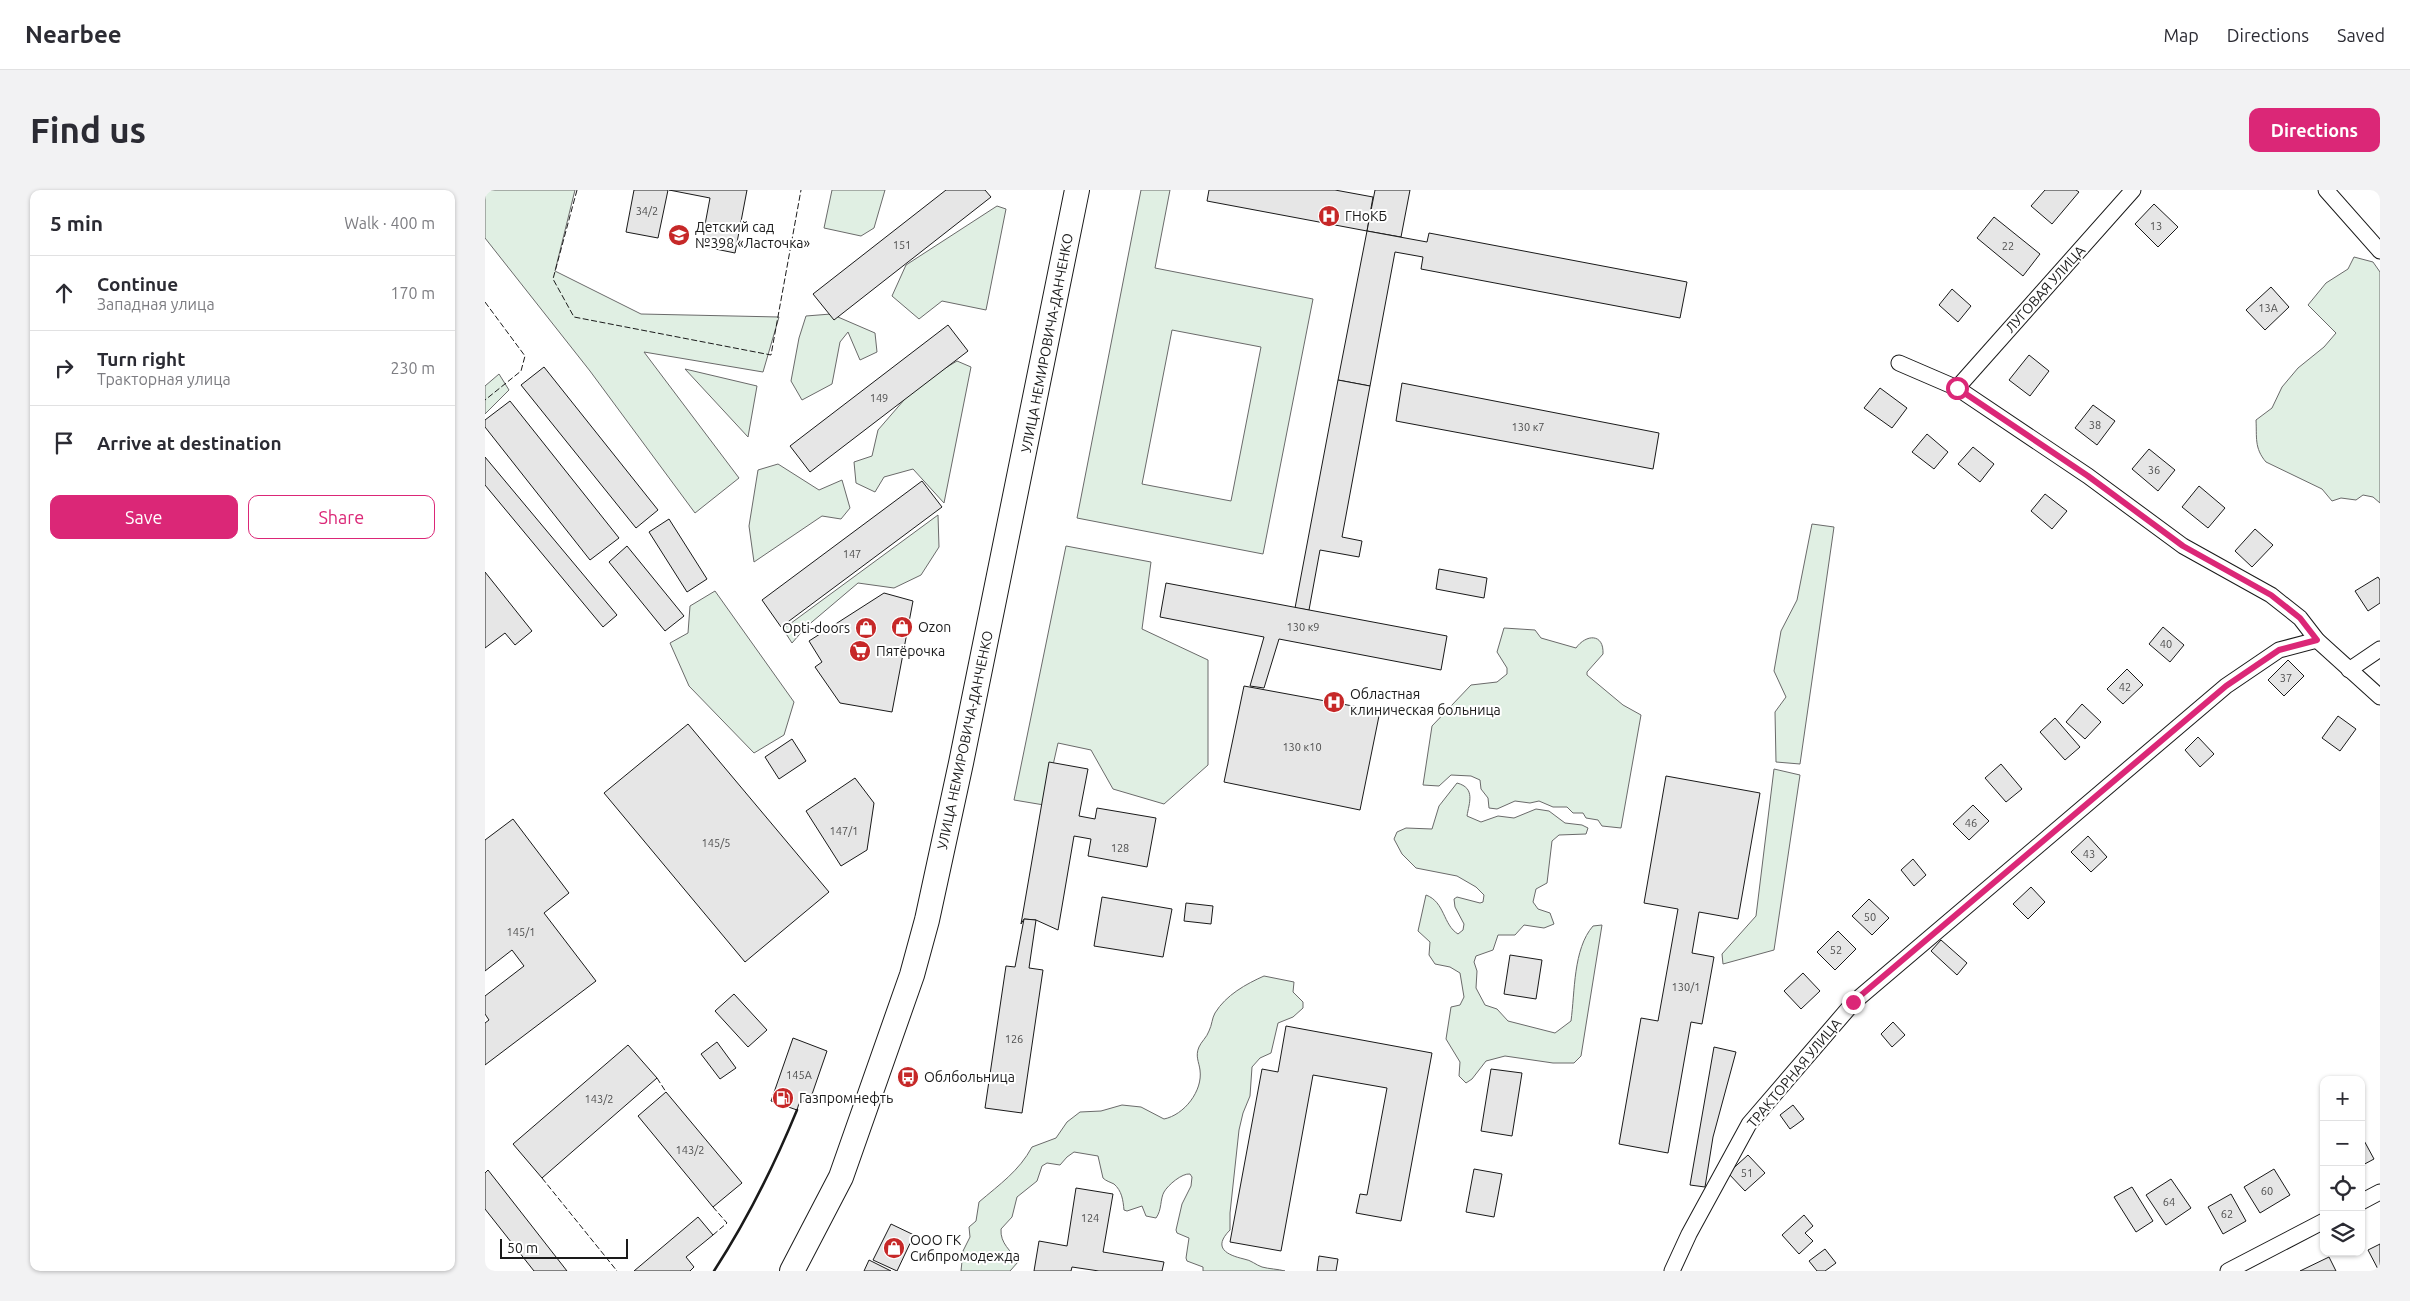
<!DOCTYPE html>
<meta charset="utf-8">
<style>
:root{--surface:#fff;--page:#f2f2f3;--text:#2b2b33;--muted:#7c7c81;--line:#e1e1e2;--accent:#db2777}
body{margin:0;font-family:Ubuntu,sans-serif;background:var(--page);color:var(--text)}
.controls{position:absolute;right:15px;bottom:15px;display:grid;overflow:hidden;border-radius:10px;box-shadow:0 1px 4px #0004}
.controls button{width:45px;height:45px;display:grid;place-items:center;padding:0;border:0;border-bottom:1px solid var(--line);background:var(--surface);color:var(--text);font:25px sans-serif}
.scale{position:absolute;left:15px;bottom:12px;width:128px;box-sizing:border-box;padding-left:5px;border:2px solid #1a1a1a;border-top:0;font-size:14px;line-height:18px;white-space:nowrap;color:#1a1a1a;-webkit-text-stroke:4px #fff;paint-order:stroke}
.stop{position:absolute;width:15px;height:15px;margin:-11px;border:4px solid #db2777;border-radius:50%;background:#fff}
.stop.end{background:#db2777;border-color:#fff;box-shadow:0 1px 5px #0008}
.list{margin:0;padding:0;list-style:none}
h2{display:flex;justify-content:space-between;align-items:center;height:65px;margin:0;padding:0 20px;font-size:21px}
h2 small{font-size:16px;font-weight:400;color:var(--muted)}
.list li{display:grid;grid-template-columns:32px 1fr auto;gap:15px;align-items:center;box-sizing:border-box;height:75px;padding:0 20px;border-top:1px solid var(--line)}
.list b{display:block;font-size:19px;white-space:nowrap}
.list p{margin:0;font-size:16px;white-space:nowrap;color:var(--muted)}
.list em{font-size:16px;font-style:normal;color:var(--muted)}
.actions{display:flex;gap:10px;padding:15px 20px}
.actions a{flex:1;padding:11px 0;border:1px solid var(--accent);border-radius:10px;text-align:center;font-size:18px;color:var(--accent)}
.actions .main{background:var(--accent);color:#fff}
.icon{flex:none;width:28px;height:28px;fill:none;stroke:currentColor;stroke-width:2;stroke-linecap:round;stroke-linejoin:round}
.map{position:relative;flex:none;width:1895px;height:1081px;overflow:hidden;border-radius:10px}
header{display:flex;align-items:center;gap:30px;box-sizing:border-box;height:70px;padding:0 25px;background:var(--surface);border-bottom:1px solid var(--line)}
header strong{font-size:24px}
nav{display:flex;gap:28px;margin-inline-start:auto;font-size:18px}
.intro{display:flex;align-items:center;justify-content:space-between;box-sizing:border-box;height:120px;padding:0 30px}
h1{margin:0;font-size:35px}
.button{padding:12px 22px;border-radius:10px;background:var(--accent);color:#fff;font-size:18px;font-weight:700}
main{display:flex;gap:30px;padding:0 30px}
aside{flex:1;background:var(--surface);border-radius:10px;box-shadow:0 1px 4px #0004}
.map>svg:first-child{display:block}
.green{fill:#e0efe3;stroke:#6a6a6a;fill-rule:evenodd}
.building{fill:#e6e6e6;stroke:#1a1a1a}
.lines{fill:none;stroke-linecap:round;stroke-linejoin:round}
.minor-casing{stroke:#1a1a1a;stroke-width:17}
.primary-casing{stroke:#1a1a1a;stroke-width:26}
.minor{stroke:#fff;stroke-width:15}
.primary{stroke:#fff;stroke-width:24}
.fence{stroke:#1a1a1a;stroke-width:1;stroke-dasharray:6 2.5;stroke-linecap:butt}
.wall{stroke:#1a1a1a;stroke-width:2.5}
.route{stroke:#db2777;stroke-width:6}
.labels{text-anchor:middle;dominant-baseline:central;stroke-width:4;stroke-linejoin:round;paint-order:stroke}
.number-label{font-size:11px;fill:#4d4d4d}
.poi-label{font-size:14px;fill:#1a1a1a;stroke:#fff;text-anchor:start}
.street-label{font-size:14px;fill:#1a1a1a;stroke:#fff}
</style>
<header>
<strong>Nearbee</strong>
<nav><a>Map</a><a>Directions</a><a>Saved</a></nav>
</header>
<div class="intro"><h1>Find us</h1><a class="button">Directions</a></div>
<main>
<aside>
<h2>5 min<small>Walk · 400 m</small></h2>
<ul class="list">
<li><svg class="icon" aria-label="ahead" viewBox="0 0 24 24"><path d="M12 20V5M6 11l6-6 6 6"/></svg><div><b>Continue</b><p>Западная улица</p></div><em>170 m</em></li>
<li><svg class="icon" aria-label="right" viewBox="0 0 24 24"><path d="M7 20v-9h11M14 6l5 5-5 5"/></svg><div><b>Turn right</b><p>Тракторная улица</p></div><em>230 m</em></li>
<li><svg class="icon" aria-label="arrive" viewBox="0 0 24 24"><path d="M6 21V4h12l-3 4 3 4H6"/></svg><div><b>Arrive at destination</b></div></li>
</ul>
<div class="actions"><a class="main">Save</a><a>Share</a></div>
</aside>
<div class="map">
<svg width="1895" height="1081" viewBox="0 0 1895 1081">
<rect width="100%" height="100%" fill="#fff"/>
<g class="green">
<path d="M0,0H90L70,81L156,124L294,127L278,182L159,162L254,288L210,323L105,181L0,48Z"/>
<path d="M347,0H400L389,38L376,46L339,38Z"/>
<path d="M656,0H685L670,78L828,109L778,364L592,328ZM687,140L776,157L746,311L657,294Z"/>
<path d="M512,16L521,19L501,120L457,111L434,129L407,106L421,75Z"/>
<path d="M1869,67L1888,72L1895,82V313L1888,307L1878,305L1871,310L1856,308L1847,311L1837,299L1781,272C1769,258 1772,247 1771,230L1787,218L1797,197L1813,178L1839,157L1851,143L1823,115L1841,93L1863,79Z"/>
<path d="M346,124L390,143L392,162L375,170L363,142L355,152L347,194L317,210L306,191L314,148L321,126Z"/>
<path d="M472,171L486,177L459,313L428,279L399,287L390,302L371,293L369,272L387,266L393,240L432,195Z"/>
<path d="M200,179L272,196L263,247Z"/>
<path d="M14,184L24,200L0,224V196Z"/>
<path d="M293,274L334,300L357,290L365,318L356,329L337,326L269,372L264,336L273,280Z"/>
<path d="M453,325L454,357L436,385L409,398L373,393L321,437L307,453L298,439Z"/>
<path d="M1327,334L1349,337L1315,574L1291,572L1290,522L1301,507L1289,481L1296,441L1312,410Z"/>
<path d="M581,356L666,372L657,439L723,470V575L679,614L628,599L606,560L573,553L559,615L529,610Z"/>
<path d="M230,401L309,512L299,545L269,563L204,496L185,453L203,443L205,416Z"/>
<path d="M1019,438L1050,440L1056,448L1091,458C1101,444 1119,443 1118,464L1102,482V485L1138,515L1156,525L1136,638L1117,636L1113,630L1101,628L1098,623H1088L1082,617H1068L1054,611L1045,613L1030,611L1012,619L1004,618L1003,608L996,599L995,590L986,586L966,585L954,596L938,595L947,536L986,495L1012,492L1022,484V478L1012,462Z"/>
<path d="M1289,579L1315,585L1289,760L1238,774L1237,764L1271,726Z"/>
<path d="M972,593C991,598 984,613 982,626L996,632L1013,626L1029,628L1051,619L1064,621L1080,633L1097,635L1103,638L1101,644L1074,645L1067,651L1062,693L1051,699L1048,712L1053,719L1065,723L1069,734L1059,738L1039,735L1030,745H1013L1008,760L991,766L989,772L992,781L991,798L1000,815L1012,819L1023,831L1070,843L1086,831C1090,802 1088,759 1108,736L1117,735L1096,866L1089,873H1068L1020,866L1001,871L987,889L981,893L974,886L975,872L961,849L966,817L975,815L979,807L975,783L965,777L950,774L944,765L945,752L933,741L941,705C960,712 958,735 973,744L978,740L979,734L970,717L969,709L972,707L995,713L998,712L999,705L991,697L972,686L931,678L917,664L909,649L912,642L921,638L947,639L954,616Z"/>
<path d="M779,786L809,792L808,802L818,812V818L808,827L793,833L786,863L775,868L767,877L765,906L758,923L754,940L745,1023V1040C727,1058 742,1065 759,1069C766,1070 771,1075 777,1077C784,1079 793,1079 800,1081H718V1077L702,1071L701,1068L704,1048L692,1043L691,1040L697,1014L706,996L707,987L705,984C697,983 683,995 679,1002C675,1009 677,1020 671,1028L661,1026L657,1016L642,1021L639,1020C638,1010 637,1001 629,994C625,992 621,991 618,988L613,966L589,962L582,967L575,975L562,973L557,976L552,991L532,1007L527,1027L516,1039C515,1054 526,1060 533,1072L525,1081H476L478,1061L485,1047L484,1037L491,1031L494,1012C515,994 534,981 547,957L571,948L582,932L595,922L616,921L637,915L656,917L679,929C699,925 718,901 715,880C714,872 710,866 714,857C716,852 722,847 724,841C727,835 727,828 730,823C741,805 761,794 779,786Z"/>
</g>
<g class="building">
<path d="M149,0H183L173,48L141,42Z"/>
<path d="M184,0H262L250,63L216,56L225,8Z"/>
<path d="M461,0H500L506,7L349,130L328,104Z"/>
<path d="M724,0H850L888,7L882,41L722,11Z"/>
<path d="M890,0H925L916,47L882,41Z"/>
<path d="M1560,0H1591L1594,2L1567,34L1546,16Z"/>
<path d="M1669,14L1693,37L1673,57L1650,34Z"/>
<path d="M1509,27L1555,64L1538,86L1492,48Z"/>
<path d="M882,41L942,52L944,43L1202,92L1195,128L936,79L938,67L910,62L885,196L853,190Z"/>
<path d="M1786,97L1804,117L1780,140L1761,120Z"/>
<path d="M1467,99L1486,116L1473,132L1454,115Z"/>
<path d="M463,135L483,161L325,282L305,256Z"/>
<path d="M1544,165L1564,181L1545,206L1524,190Z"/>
<path d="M59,177L173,320L151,338L36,195Z"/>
<path d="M853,190L885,196L857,347L877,351L874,367L835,360L824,420L810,418Z"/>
<path d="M917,193L1174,243L1168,279L911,231Z"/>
<path d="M1395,198L1422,218L1407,238L1379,218Z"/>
<path d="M25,211L134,348L105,370L0,237V230Z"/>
<path d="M1608,215L1630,231L1612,255L1590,238Z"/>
<path d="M1442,244L1463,262L1449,279L1427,262Z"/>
<path d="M1488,257L1509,274L1495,292L1473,274Z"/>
<path d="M1664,259L1690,280L1673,301L1647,279Z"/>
<path d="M0,267L132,425L118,437L0,295Z"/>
<path d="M437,291L457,317L296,437L277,410Z"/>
<path d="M1714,296L1740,318L1723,338L1697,317Z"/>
<path d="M1560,304L1582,321L1567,339L1546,321Z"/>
<path d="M184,329L222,389L202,402L164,342Z"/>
<path d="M1770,339L1788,355L1767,377L1750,361Z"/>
<path d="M142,356L199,426L180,441L124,372Z"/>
<path d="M954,379L1002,388L999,408L951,399Z"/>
<path d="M0,382L47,441L30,455L20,443L0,458Z"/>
<path d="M1893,387L1895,390V413L1883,421L1870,401Z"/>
<path d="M681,393L962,446L956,480L794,449L779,498L765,496L779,447L675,427Z"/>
<path d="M399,403L428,411L407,522L355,513L330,477L337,472L324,451Z"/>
<path d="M1678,437L1699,455L1685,472L1664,454Z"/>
<path d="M1803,470L1819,486L1799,506L1783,490Z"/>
<path d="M1642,479L1658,495L1638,514L1622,499Z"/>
<path d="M759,496L895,521L875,620L739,592Z"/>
<path d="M1597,514L1616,532L1600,549L1581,532Z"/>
<path d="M1853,526L1871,539L1855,561L1837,548Z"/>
<path d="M1570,528L1595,557L1580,570L1555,542Z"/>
<path d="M203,534L344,702L260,772L119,603Z"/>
<path d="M1713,547L1729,564L1715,577L1700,560Z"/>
<path d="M307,549L321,571L294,589L280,567Z"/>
<path d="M564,572L603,579L594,626L610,629L612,618L671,628L662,677L603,666L606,649L589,646L573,740L551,730L539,729L536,734Z"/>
<path d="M1516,574L1537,599L1521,612L1500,588Z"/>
<path d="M1181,586L1275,603L1253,729L1214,722L1207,763L1229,767L1217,834L1206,832L1183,963L1134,954L1156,828L1173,831L1193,719L1159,713Z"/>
<path d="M370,588L389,613L382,660L356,676L321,621Z"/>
<path d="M1488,615L1504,631L1484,650L1468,634Z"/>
<path d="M28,629L84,703L59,723L111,791L0,875V833L4,830L0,824V806L39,776L27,760L0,781V650Z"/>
<path d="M1603,646L1622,667L1606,682L1586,662Z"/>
<path d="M1428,669L1441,685L1429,696L1416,680Z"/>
<path d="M1546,697L1560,712L1543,729L1528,714Z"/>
<path d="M617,707L687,719L678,767L609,756Z"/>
<path d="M1384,709L1404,728L1387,745L1367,726Z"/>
<path d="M701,713L728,716L726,734L699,731Z"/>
<path d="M539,729L551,730L544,778L558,780L537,923L500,918L521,776L530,777Z"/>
<path d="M1353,741L1371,759L1350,780L1332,762Z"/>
<path d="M1456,750L1482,773L1472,785L1446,761Z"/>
<path d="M1025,765L1057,770L1051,809L1019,804Z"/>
<path d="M1318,783L1335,801L1316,819L1299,801Z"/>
<path d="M249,804L282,840L263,857L230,821Z"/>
<path d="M1408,832L1420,845L1407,857L1396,844Z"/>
<path d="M801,836L947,863L916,1031L871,1023L875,1004L882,1005L902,898L828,885L796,1061L745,1052L777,879L793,882Z"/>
<path d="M308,848L342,861L324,913L315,910L312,920L286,911Z"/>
<path d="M232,852L251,878L235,889L216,864Z"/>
<path d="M143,855L172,888L57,988L28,954Z"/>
<path d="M1229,857L1251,862L1228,947L1220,997L1205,995Z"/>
<path d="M1006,879L1037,883L1027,946L996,941Z"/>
<path d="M181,902L257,993L228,1017L153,926Z"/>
<path d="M1308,915L1319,929L1305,939L1295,925Z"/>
<path d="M1876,945L1889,969L1876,976Z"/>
<path d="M1263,965L1280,983L1260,1001L1243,983Z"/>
<path d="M989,979L1017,984L1009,1027L981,1022Z"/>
<path d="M1789,979L1805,1005L1775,1023L1759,997Z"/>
<path d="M3,980L14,994L82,1081H49L0,1019V983Z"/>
<path d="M1686,989L1706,1018L1681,1035L1661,1005Z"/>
<path d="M1647,997L1668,1031L1651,1042L1629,1007Z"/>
<path d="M591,998L628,1004L618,1062L679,1072L677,1081H614L587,1077L586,1081H549L554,1051L582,1056Z"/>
<path d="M1746,1004L1761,1031L1738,1044L1723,1017Z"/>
<path d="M1319,1025L1328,1036L1320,1043L1328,1051L1314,1064L1297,1045Z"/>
<path d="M213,1027L228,1045L201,1067L209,1077L205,1081H149Z"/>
<path d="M406,1034L429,1045L412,1081L388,1070Z"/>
<path d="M1895,1054V1081H1894L1883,1060Z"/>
<path d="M1340,1059L1351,1073L1340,1081H1332L1324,1071Z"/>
<path d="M834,1066L853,1069L851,1081H832Z"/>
<path d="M1844,1067L1851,1081H1815Z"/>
<path d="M384,1070L406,1081H379Z"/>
</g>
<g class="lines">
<g class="minor-casing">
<g id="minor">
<path d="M1841,0L1895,61"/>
<path d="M1414,173L1472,198L1603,286L1698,356L1786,405L1815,428L1832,450L1895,507"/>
<path d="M1472,198L1648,0"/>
<path d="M1864,480L1895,459"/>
<path d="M1876,1012L1895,1002"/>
<path d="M1187,1081L1204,1044L1264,934L1369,812L1741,496L1794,460L1832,450"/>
<path d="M1743,1081L1839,1031"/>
</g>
</g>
<g class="primary-casing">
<path id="primary" d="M307,1081L356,987L427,785L442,730L476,573L592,0"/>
</g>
<use href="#minor" class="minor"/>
<use href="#primary" class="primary"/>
<g class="fence">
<path d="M92,0L68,89L89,127L286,165L316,0"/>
<path d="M0,112L40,166L36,181L0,210"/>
<path d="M172,888L181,902"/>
<path d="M57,988L132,1081"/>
<path d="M228,1045L242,1033L228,1017"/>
</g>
<path class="wall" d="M229,1081C262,1030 289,976 312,920"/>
</g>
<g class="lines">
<path class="route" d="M1368,812L1741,496L1794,460L1832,450L1815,428L1786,405L1698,356L1603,286L1472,198"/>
</g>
<defs>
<g id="hospital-disc" transform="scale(1.125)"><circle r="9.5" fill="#c62828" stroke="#fff"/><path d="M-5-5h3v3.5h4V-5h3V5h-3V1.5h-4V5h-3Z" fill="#fff"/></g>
<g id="school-disc" transform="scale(1.125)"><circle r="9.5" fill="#c62828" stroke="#fff"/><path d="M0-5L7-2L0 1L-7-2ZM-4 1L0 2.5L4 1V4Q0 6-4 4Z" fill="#fff"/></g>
<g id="shop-disc" transform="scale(1.125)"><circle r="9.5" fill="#c62828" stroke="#fff"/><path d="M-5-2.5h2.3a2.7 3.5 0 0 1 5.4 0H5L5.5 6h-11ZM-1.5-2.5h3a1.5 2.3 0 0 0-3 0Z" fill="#fff"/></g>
<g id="supermarket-disc" transform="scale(1.125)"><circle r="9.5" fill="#c62828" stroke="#fff"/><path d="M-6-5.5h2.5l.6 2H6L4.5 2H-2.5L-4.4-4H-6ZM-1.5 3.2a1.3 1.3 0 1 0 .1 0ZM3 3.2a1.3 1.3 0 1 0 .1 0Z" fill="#fff"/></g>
<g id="bus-disc" transform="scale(1.125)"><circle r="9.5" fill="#c62828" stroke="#fff"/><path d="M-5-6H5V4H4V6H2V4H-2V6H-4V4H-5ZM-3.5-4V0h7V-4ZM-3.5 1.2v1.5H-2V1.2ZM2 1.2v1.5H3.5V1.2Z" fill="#fff"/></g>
<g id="fuel-disc" transform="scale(1.125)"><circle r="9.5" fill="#c62828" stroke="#fff"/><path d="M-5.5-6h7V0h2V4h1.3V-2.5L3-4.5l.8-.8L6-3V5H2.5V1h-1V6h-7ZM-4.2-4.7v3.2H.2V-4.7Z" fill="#fff"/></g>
</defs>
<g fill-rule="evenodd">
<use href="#hospital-disc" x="844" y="26"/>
<use href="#school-disc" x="194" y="45"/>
<use href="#shop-disc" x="417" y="437"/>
<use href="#shop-disc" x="381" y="438"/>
<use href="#supermarket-disc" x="375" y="461"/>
<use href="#hospital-disc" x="849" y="512"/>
<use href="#bus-disc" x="423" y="887"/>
<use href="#fuel-disc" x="298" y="908"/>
<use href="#shop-disc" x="409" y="1058"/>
</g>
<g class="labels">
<g class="number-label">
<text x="162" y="21">34/2</text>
<text x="1671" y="36">13</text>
<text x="417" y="55">151</text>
<text x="1523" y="56">22</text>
<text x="1783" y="118">13А</text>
<text x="394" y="208">149</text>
<text x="1610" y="235">38</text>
<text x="1043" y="237">130 к7</text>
<text x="1669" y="280">36</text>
<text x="367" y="364">147</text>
<text x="818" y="437">130 к9</text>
<text x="1681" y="454">40</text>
<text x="1801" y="488">37</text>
<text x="1640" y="497">42</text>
<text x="817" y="557">130 к10</text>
<text x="1486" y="633">46</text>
<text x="359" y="641">147/1</text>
<text x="231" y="653">145/5</text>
<text x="635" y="658">128</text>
<text x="1604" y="664">43</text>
<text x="1385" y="727">50</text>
<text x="36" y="742">145/1</text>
<text x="1351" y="760">52</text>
<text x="1201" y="797">130/1</text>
<text x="529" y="849">126</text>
<text x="314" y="885">145А</text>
<text x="114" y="909">143/2</text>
<text x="205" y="960">143/2</text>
<text x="1262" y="983">51</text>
<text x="1782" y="1001">60</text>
<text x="1684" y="1012">64</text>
<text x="1742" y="1024">62</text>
<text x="605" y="1028">124</text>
</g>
<g class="poi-label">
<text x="860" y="26">ГНоКБ</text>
<text x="210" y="37">Детский сад<tspan x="210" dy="16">№398 «Ласточка»</tspan></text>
<text x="433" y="437">Ozon</text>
<text x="365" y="438" text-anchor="end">Opti-doors</text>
<text x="391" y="461">Пятёрочка</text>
<text x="865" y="504">Областная<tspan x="865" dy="16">клиническая больница</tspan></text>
<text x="439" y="887">Облбольница</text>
<text x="314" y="908">Газпромнефть</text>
<text x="425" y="1050">ООО ГК<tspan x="425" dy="16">Сибпромодежда</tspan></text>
</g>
<g class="street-label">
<text transform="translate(1560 99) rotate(-48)">ЛУГОВАЯ УЛИЦА</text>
<text transform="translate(562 153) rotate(-79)">УЛИЦА НЕМИРОВИЧА-ДАНЧЕНКО</text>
<text transform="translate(480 550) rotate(-78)">УЛИЦА НЕМИРОВИЧА-ДАНЧЕНКО</text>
<text transform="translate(1309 883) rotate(-50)">ТРАКТОРНАЯ УЛИЦА</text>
</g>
</g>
</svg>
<div class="controls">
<button>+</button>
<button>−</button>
<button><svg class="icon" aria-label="locate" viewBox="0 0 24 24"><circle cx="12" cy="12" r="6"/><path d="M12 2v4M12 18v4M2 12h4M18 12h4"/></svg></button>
<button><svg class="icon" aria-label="layers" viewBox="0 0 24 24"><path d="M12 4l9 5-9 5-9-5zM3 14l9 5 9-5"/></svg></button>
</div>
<div class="scale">50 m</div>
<div class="stop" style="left:1472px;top:198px"></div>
<div class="stop end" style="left:1368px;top:812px"></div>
</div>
</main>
